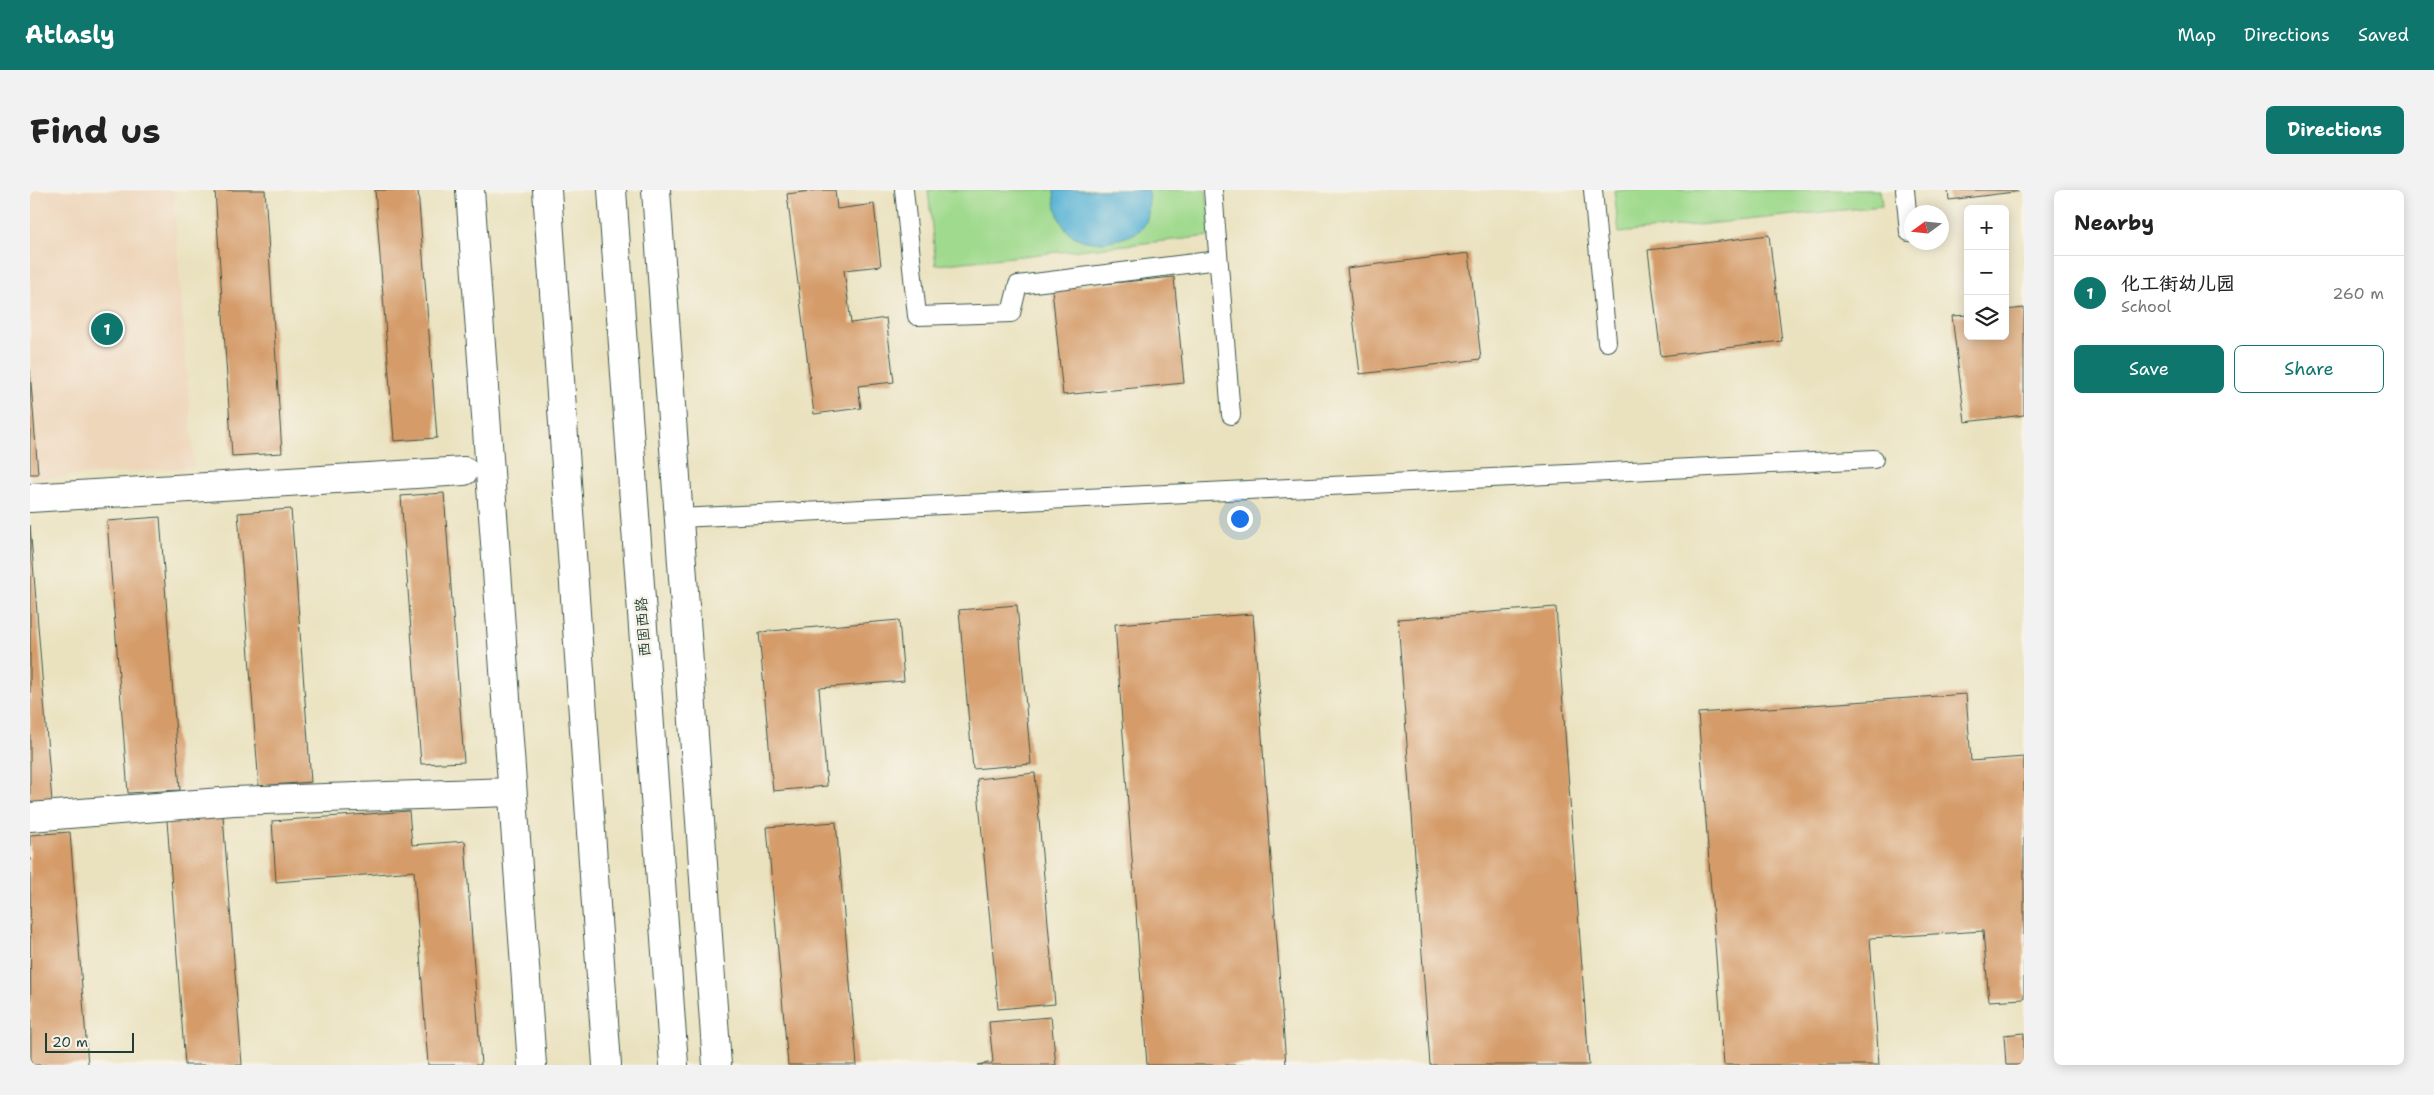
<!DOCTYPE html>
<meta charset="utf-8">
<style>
:root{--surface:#fff;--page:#f2f2f2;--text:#222;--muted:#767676;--line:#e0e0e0;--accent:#0f766e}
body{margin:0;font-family:"Shantell Sans","LXGW WenKai TC",sans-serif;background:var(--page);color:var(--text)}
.controls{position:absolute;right:15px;top:15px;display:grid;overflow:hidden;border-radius:8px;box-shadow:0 2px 12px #0003}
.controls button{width:45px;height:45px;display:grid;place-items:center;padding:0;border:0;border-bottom:1px solid var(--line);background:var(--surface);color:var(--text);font:25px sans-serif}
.compass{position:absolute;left:1874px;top:15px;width:45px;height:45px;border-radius:50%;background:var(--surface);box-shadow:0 2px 12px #0003;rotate:255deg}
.scale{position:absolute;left:15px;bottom:12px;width:89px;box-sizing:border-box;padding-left:5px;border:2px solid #1f3d34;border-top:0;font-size:14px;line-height:18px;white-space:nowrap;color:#1f3d34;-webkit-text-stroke:4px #f7f3e8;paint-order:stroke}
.you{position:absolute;left:1209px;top:328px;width:18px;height:18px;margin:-12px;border:4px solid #fff;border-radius:50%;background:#1a73e8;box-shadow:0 0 0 8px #1a73e833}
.badge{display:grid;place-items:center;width:32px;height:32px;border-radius:50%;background:var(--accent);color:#fff;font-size:16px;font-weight:700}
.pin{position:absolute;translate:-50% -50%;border:2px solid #fff;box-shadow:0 1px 5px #0006}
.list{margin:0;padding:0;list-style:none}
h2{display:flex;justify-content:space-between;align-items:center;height:65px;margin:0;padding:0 20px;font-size:21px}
h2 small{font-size:16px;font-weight:400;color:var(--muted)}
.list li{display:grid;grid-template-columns:32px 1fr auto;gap:15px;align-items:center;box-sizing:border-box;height:75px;padding:0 20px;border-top:1px solid var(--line)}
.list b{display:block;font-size:19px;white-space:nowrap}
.list p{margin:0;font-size:16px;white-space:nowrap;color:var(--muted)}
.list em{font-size:16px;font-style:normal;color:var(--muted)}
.actions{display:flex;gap:10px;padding:15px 20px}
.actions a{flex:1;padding:11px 0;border:1px solid var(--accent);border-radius:8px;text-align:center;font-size:18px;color:var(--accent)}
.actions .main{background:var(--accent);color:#fff}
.icon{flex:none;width:28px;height:28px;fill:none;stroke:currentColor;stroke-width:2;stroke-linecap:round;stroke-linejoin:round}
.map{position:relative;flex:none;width:1994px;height:875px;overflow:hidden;border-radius:8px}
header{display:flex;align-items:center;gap:30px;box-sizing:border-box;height:70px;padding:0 25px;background:var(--accent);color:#fff}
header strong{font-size:24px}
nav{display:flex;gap:28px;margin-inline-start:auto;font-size:18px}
.intro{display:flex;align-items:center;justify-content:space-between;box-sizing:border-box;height:120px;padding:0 30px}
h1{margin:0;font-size:35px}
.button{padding:12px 22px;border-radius:8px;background:var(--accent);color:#fff;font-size:18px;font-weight:700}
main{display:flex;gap:30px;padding:0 30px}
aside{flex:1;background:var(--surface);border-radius:8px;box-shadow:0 2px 12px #0003}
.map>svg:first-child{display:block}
.built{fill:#eed6bb}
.green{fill:#a0da8e;stroke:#608c61}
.water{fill:#58b3d6;stroke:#3c7885}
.building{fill:#d59c6b}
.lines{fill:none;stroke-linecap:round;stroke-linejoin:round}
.service-casing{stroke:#3d5649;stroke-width:20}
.minor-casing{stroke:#3d5649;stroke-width:30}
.primary-casing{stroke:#3d5649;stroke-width:30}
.service{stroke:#fff;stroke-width:18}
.minor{stroke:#fff;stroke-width:28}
.primary{stroke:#fff;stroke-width:28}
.labels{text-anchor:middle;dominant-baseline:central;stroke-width:5;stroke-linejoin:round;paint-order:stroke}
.street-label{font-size:15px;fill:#1f3d34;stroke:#f7f3e8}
</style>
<header>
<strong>Atlasly</strong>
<nav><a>Map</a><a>Directions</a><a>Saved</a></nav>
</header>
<div class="intro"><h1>Find us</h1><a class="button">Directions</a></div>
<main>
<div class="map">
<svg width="1994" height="875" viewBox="0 0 1994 875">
<rect width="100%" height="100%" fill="#f7f3e8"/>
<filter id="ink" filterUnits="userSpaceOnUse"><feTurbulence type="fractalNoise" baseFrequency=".02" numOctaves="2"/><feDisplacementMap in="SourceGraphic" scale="10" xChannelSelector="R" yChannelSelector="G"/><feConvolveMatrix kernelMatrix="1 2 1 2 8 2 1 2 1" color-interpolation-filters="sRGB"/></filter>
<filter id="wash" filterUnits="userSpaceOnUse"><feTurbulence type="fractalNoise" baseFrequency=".0096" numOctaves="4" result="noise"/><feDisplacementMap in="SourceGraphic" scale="20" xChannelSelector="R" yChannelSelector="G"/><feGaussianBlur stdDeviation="1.12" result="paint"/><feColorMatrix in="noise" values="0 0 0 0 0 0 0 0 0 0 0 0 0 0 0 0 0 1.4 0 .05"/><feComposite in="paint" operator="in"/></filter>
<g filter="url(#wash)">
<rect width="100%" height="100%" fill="#eae2bf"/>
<path class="built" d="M0,0H143L164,277L0,289Z"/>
<g class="green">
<path d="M898,0H1176L1181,46L906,75Z"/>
<path d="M1584,0H1850L1852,16L1589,43Z"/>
</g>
<path class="water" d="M1024,0H1119C1118,11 1120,24 1115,34C1110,43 1097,47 1089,49C1048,60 1025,42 1024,0Z"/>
<g id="blocks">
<g class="building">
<path d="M185,0H235L252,263L202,266Z"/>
<path d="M345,0H388L407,248L364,251Z"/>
<path d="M788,0H805L807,19L844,14L851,76L814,80L821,133L856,128L864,192L828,196L831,218L784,224L757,4Z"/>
<path d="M1918,0H1992V1L1919,10Z"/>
<path d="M1739,45L1752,151L1631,166L1618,60Z"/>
<path d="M1439,63L1451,169L1330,184L1317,78Z"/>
<path d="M1144,87L1154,193L1033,205L1022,99Z"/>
<path d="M1994,118V225L1935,232L1922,126L1938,125V146H1975V120Z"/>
<path d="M0,180L8,284H0Z"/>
<path d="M414,303L434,572L391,574L371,306Z"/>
<path d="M261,319L281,592L229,596L208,323Z"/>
<path d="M130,327L150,600L98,603L77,331Z"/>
<path d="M0,335L22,612L0,613Z"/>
<path d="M987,415L1001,574L943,579L929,420Z"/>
<path d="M1526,417L1559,875H1400L1368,429Z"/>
<path d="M1223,424L1256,875H1117L1085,434Z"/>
<path d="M869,430L874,491L789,498L797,596L743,601L729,442Z"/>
<path d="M1936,504L1941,571L1994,567V809L1959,811L1953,741L1840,748L1849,875H1694L1668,523Z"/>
<path d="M1005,583L1025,814L968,819L947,589Z"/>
<path d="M379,621L382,655L435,651L451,875H398L384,681L246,692L242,631Z"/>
<path d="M193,626L212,875H155L137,630Z"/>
<path d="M806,632L827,875H758L737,637Z"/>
<path d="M40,642L58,875H1L0,645Z"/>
<path d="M1021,827L1026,875H948L963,872L959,832Z"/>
<path d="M1994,843V875H1976L1974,845Z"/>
</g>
</g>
</g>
<g filter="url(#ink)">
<use href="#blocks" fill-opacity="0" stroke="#3d5649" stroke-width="1"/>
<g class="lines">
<g class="service-casing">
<g id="service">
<path d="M874,0L887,126L981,123L988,95L1188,70"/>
<path d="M1183,0L1201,225"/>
<path d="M1563,0L1577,152"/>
<path d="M1875,0L1879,42"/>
<path d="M650,328L1844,269"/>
</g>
</g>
<g class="minor-casing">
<g id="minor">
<path d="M440,0L502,875"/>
<path d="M626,0L687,875"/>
<path d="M0,308L434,281"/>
<path d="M0,627L204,611L482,602"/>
</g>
</g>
<g class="primary-casing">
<g id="primary">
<path d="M517,0L577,875"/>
<path d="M582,0L644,875"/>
</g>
</g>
<use href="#service" class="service"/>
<use href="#minor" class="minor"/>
<use href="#primary" class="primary"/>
</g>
</g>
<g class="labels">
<g class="street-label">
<text transform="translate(613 437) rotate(-94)">西固西路</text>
</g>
</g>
</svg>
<div class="controls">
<button>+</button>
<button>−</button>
<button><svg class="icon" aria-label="layers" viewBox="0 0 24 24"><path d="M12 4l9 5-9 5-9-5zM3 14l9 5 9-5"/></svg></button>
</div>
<svg class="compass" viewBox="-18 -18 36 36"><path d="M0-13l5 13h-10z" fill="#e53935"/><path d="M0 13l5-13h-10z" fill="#767676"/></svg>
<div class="scale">20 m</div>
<div class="you"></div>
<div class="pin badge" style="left:77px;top:139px">1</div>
</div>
<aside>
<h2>Nearby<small></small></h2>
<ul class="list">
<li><span class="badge">1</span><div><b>化工街幼儿园</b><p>School</p></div><em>260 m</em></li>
</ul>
<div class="actions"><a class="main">Save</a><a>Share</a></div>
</aside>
</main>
